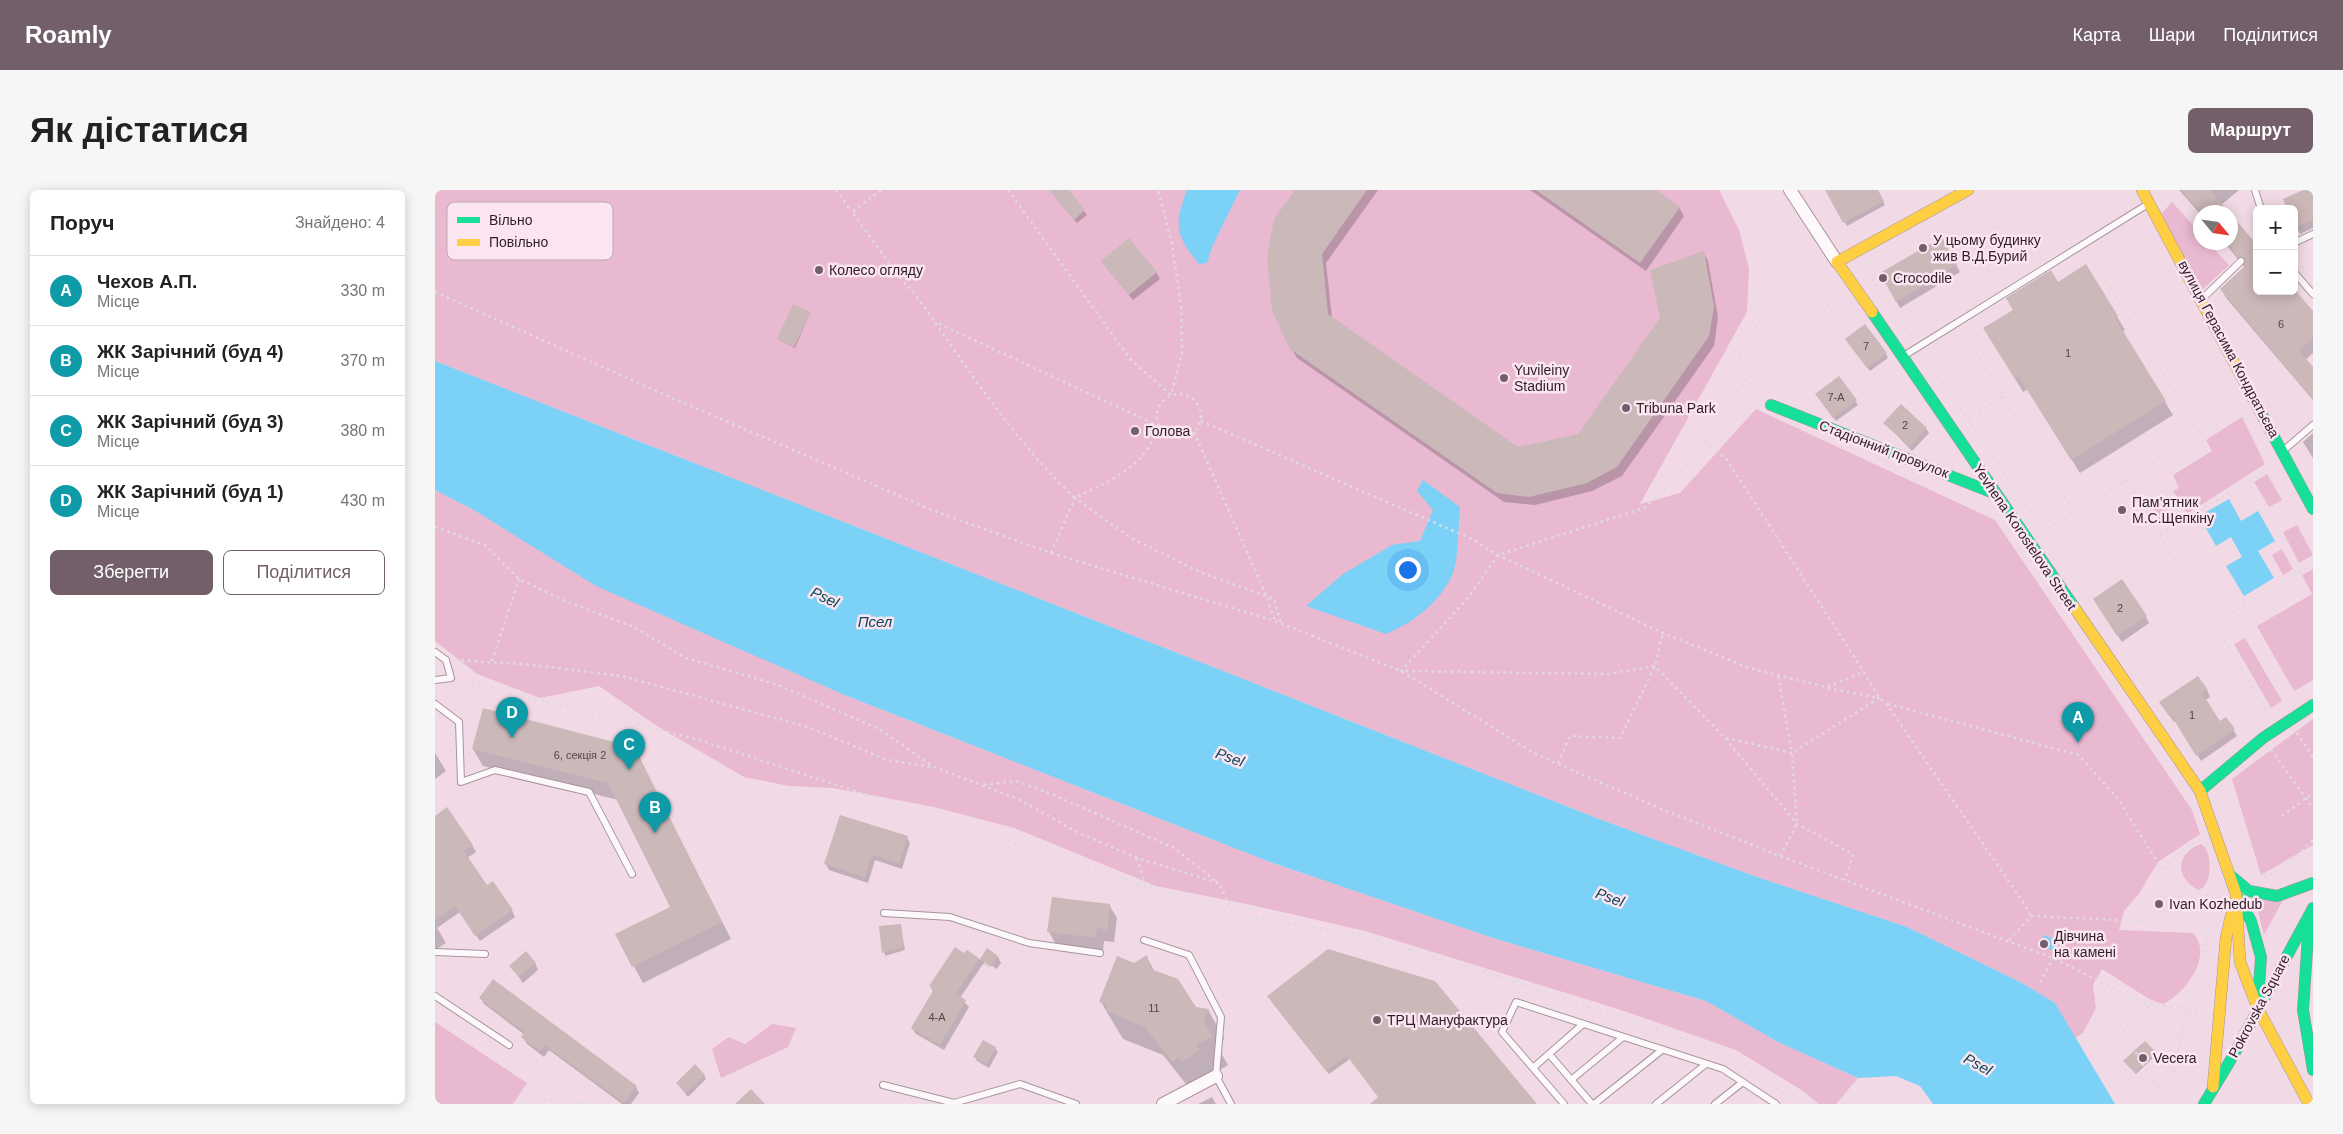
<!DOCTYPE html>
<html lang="uk">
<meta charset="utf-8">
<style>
:root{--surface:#fff;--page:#f6f6f6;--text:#222;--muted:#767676;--line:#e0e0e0;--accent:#735f6a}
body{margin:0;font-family:Arial,sans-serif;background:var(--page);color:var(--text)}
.controls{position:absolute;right:15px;top:15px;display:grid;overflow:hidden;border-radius:8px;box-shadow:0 2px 12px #0003}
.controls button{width:45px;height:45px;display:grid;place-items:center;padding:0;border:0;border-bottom:1px solid var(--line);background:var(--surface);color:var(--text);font:25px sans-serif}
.compass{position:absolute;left:1758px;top:15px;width:45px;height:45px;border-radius:50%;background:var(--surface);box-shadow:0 2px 12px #0003;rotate:119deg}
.you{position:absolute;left:972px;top:379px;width:18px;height:18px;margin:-12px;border:4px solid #fff;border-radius:50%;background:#1a73e8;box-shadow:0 0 0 8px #1a73e833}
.badge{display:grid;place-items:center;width:32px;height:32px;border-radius:50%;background:var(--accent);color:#fff;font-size:16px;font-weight:700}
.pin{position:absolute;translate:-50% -41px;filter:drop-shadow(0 1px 2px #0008)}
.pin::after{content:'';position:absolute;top:26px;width:18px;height:15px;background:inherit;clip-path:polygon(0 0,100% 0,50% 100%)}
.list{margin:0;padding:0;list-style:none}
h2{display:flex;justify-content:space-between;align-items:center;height:65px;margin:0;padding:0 20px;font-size:21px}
h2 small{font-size:16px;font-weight:400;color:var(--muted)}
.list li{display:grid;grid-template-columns:32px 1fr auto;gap:15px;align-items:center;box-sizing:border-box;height:70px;padding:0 20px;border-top:1px solid var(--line)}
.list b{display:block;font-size:19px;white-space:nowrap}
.list p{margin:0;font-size:16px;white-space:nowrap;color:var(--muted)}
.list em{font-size:16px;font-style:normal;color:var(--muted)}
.actions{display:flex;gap:10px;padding:15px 20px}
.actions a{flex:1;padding:11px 0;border:1px solid var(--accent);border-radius:8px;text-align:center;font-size:18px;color:var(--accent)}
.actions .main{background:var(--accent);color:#fff}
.map{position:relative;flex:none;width:1878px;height:914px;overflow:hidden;border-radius:8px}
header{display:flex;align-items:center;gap:30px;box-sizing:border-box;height:70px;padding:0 25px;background:var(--accent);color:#fff}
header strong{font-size:24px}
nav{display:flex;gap:28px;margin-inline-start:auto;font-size:18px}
.intro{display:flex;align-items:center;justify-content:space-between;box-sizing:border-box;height:120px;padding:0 30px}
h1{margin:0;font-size:35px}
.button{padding:12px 22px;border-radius:8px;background:var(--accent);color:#fff;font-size:18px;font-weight:700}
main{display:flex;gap:30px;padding:0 30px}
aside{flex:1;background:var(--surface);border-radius:8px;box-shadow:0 2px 12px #0003}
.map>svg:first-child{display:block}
.green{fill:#e9b9d2}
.water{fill:#7bd1f6}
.shadow{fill:#0003}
.building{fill:#cbb8b9}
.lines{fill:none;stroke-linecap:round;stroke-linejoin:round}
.lane-casing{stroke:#a7949e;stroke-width:8}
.street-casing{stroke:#a7949e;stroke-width:14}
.fast-casing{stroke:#a7949e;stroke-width:12}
.slow-casing{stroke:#a7949e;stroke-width:12}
.path{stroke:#e1dade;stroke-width:2.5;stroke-dasharray:2.5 4;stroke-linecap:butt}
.lane{stroke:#fdf9fb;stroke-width:6}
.street{stroke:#fdf9fb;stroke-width:12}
.fast{stroke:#16e098;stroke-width:11}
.slow{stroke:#ffcf43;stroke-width:11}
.path-bridge{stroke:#e1dade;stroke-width:2.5;stroke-dasharray:2.5 4;stroke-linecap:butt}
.poi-dot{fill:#735f6a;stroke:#fae5f0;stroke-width:2}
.labels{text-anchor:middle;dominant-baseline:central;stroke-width:5;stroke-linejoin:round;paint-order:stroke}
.number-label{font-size:11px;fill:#56444c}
.poi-label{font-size:14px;fill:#2f1d27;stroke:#fae5f0;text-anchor:start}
.street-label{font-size:14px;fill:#2f1d27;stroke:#fae5f0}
.water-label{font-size:15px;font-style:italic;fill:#0c4559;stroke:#fae5f0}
.key{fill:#fae5f0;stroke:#bda9b4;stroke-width:1}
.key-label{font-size:14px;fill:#2f1d27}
</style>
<header>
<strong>Roamly</strong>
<nav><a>Карта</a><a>Шари</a><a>Поділитися</a></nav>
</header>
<div class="intro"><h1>Як дістатися</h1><a class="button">Маршрут</a></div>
<main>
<aside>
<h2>Поруч<small>Знайдено: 4</small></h2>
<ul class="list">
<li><span class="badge" style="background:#0f9aa8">A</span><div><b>Чехов А.П.</b><p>Місце</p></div><em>330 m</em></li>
<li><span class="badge" style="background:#0f9aa8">B</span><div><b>ЖК Зарічний (буд 4)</b><p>Місце</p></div><em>370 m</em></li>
<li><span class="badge" style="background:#0f9aa8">C</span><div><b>ЖК Зарічний (буд 3)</b><p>Місце</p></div><em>380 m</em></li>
<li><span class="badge" style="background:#0f9aa8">D</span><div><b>ЖК Зарічний (буд 1)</b><p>Місце</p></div><em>430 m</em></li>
</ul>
<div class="actions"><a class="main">Зберегти</a><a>Поділитися</a></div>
</aside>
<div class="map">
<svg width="1878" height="914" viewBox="0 0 1878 914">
<rect width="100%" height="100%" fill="#f1dae6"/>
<g class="green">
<path d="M0,0H1284L1304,40L1314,78L1312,122L1205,314L1245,303L1321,219L1560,330L1757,620L1765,644L1723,672L1703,705L1689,721L1684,740L1758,743C1779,765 1750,804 1728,814L1714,809L1667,779L1658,795L1661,818L1648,843L1640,848L1620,813L1587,793L1472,737L1322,687L1164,629L0,171Z"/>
<path d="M1737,12L1765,43L1766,52L1774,53L1794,75L1767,100L1726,24Z"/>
<path d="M1807,227L1830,274L1752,324L1738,301L1744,298L1738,285L1777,261L1771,250Z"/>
<path d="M1832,284L1847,310L1834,317L1819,292Z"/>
<path d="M0,300L412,506L835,672L1058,748L1271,811L1343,852L1423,888L1401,914H1384L1368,901L1301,860L1189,821L930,741L816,715L721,696L579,638L499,617L398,598L354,596L309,587L222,536L164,496L105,508L42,484L0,451Z"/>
<path d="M1726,310L1737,328L1727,334L1716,316Z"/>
<path d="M1862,335L1878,365L1864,373L1848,342Z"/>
<path d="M1847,359L1858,379L1848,385L1837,365Z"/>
<path d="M1878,379V490L1859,501L1822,436L1877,404L1867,385Z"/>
<path d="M1810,448L1847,511L1836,518L1799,454Z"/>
<path d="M1878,529V655L1826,685L1797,589Z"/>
<path d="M1766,654C1778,660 1778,697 1763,700C1740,687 1740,663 1766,654Z"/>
<path d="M1819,706L1848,710L1829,745Z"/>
<path d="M0,832L92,893L78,914H0Z"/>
<path d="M337,834L361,838L353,857L286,888L277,859L294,847L310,854Z"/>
</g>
<g class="water">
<path d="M752,0H805L777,57L772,73L764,74C740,45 739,35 752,0Z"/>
<path d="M0,171L1164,629L1322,687L1472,737L1587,793L1620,813L1680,914H1498L1485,896L1461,886L1423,888L1343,852L1271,811L1058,748L835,672L412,506L161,396L39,320L0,300Z"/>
<path d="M988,290L1025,317C1023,336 1024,366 1018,383C1006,412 979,432 951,444L871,416L908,384L957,355L985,351L998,320L982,301Z"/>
<path d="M1794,309L1806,331L1823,321L1840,351L1823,361L1839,388L1809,406L1791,376L1807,367L1796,347L1781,356L1764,326Z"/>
<path d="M1609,745L1624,751L1620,761L1605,756Z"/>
</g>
<g class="shadow">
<path d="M624,0H632L652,25L642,33L621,8Z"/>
<path d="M862,0H943L891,73L897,128L1082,258L1144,245L1226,128L1268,62L1273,71L1283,127L1279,156L1187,286L1157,301L1100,315L1069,312L862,168L856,158Z"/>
<path d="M1095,0H1219L1244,17L1249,26L1211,81Z"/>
<path d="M1392,0H1442L1450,15L1412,36Z"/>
<path d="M1744,0H1804L1786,15L1793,22H1766V25Z"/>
<path d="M1871,0H1878V38L1865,44L1859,32Z"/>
<path d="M1796,26L1822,57V101H1859L1878,123V163L1870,170L1878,179V210L1792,109L1786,99L1810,78L1789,52H1796Z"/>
<path d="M1507,49L1525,82L1465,118L1446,84Z"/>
<path d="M1651,76L1690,140L1687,142L1738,225L1645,283L1593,199L1588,202L1558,152Z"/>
<path d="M672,78L721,82L725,89L698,110Z"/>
<path d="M375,123L360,158L344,150L343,149Z"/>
<path d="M1414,154L1451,164L1453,168L1435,181Z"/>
<path d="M1404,188L1423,215L1401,231L1384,208Z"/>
<path d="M1450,233L1491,239L1494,243L1477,261Z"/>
<path d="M1878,243V268L1868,252Z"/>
<path d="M1663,416L1711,427L1714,433L1687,452Z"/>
<path d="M1772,500L1775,507L1770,510L1785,532L1791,528L1802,546L1766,571L1741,530L1739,532L1730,519Z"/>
<path d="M38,559L203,567L296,749L208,793L182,745L237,717L183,610L48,576Z"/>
<path d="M0,563L11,581L0,589Z"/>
<path d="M0,628L37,655L41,662L32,668L52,697L77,721L80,727L45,751L25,722L2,738L11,753L0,760Z"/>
<path d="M472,648L475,653L467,679L440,670L433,693L394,680L391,674Z"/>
<path d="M674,715L682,728L679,752L669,751L668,760L621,755L614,742Z"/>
<path d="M465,735L470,760L450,766L446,738Z"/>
<path d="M552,760L563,767L566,773L562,779L549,771V774L560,781L548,774L525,808L534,817L509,860L481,844L477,838L498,801L495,796L532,762L545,770Z"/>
<path d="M711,766L720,782L760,818L773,820L789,848L785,861L793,875L755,899L728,865L688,849L666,812L699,774Z"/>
<path d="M100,773L103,780L88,793L76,776Z"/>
<path d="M46,808L201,897L204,903L196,914H187L114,860L109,867L92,854L88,847L90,845L49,814Z"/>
<path d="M836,811L1100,914H937L945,908L915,869L894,884Z"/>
<path d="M1710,852L1721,865L1701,884L1691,873Z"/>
<path d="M560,858L563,862L554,878L542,871L540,867Z"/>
<path d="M269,885L271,889L253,907L242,893Z"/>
<path d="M777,907L781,914H763Z"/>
</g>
<g class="building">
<path d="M614,0H634L650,20L639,30Z"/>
<path d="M860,0H932L887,64L893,124L1083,257L1143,244L1225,128L1215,80L1269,61L1279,117L1274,146L1182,277L1152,293L1094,307L1062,303L855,159L837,121L832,66L839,29Z"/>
<path d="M1101,0H1221L1245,17L1205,73Z"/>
<path d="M1390,0H1443L1449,11L1408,33Z"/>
<path d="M1746,0H1775L1794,22H1765Z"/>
<path d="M1868,0H1878V30L1859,38V19H1852L1848,9Z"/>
<path d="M1796,24L1822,55V101H1861L1878,121V148L1864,160L1878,177V209L1785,99L1810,76V68L1803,67L1796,58Z"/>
<path d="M1507,47L1522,75L1461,112L1445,83Z"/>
<path d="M694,48L722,82L694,105L666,71Z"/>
<path d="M1651,74L1683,126L1680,128L1731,211L1636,270L1584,187L1580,189L1548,138L1578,120L1571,108L1616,80L1623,92Z"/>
<path d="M358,114L376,122L359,157L342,149Z"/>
<path d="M1430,134L1452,163L1432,178L1410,149Z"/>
<path d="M1404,186L1422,210L1398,228L1380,204Z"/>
<path d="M1466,214L1492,238L1475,257L1448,233Z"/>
<path d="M1687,389L1712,426L1682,446L1658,409Z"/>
<path d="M1763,486L1773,500L1767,503L1785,531L1791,527L1800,539L1761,566L1736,525L1734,526L1724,512Z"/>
<path d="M48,518L183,553L204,566L287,732L197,777L180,744L235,717L173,593L37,559Z"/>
<path d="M12,617L38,655L29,661L52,695L58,691L78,720L40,746L20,716L0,731V626Z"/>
<path d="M405,625L473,646L464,673L437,665L430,687L389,674Z"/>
<path d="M617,707L675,714L672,740L662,738L661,748L612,742Z"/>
<path d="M466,734L469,757L447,763L444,736Z"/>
<path d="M520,757L529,763L532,760L545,769L552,758L563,766L556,777L544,769L521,804L531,810L505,855L476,838L499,799L494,796Z"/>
<path d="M893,759L1000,791L1102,914H935L943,907L912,866L891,881L832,806Z"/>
<path d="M91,761L101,773L84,787L74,776Z"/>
<path d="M712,765L716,779L743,789L761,817L774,819L769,832L778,846L761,855L765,860L747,872L744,867L737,872L710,837L670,820L672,815L664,812L682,766L699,773Z"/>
<path d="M58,789L202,896L189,913L110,855L105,861L86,847L90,842L44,808Z"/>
<path d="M548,850L561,857L552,874L538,867Z"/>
<path d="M1710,851L1721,862L1700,883L1688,871Z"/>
<path d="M260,874L270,885L251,903L241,893Z"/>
<path d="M316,899L330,914H300Z"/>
</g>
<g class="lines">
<g class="lane-casing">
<g id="lane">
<path d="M1820,0L1826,19"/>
<path d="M1859,53L1878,44"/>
<path d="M1859,82L1878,104"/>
<path d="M1768,108L1806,71"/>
<path d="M1467,167L1713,14"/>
<path d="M1849,260L1878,235"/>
<path d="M0,462L11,470L16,488L0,490"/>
<path d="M0,514L24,532L26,592L60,580L154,602L197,684"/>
<path d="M449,723L515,727L594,753L665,763"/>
<path d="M709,750L754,765L786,827L781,886L796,914"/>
<path d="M0,762L50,764"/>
<path d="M0,806L74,855"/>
<path d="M1114,864L1157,914"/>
<path d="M1099,877L1147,835"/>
<path d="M1136,890L1187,848"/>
<path d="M448,895L519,913L585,894L641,914"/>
<path d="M1129,914L1067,842L1081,812L1288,879L1341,914"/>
<path d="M1159,914L1227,860"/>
<path d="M1221,914L1271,874"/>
<path d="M1280,914L1308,892"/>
</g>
</g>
<g class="street-casing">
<g id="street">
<path d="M1355,0L1402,72"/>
<path d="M728,914L781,886"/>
</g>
</g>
<g class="fast-casing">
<g id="fast">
<path d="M1437,122L1639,417"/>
<path d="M1336,215L1561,304"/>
<path d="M1826,223L1878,319"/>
<path d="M1765,601L1828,548L1878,515"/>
<path d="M1796,686L1814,701L1842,706L1878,693"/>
<path d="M1803,708L1816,731L1826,767L1823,811"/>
<path d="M1874,731L1868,820L1878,880"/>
<path d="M1769,914L1798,866L1878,718"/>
</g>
</g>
<g class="slow-casing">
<g id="slow">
<path d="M1707,0L1826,223"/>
<path d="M1437,122L1402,72L1533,0"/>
<path d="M1639,417L1765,601L1800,701"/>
<path d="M1801,705L1805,772L1823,819L1874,914"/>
<path d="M1778,897L1791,748L1796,726"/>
</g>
</g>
<g class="path">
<path d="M401,0L416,21"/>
<path d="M446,0L417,22L465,88L480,104C530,174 577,249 640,308C678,289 709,278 724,236L500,132"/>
<path d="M573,0L696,170L736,205L747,163L746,114L736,50L723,0"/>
<path d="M1541,14L1581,85"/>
<path d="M1653,62L1763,241"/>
<path d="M1434,72L1431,80L1478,149"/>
<path d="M1867,77L1878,79"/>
<path d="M1343,96L1297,181L1321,197L1385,128L1403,98"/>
<path d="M0,102L221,201L502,322L616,363L840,431L966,481L1099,563L1123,574L1234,622L1345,666L1618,768L1709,813L1745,850L1768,828"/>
<path d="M1694,129L1740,101"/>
<path d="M1527,140L1639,321"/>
<path d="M1489,164L1607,340"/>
<path d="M1310,189L1271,252L1235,295L1209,318L1063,365L1033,408L966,481L1174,484L1220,476L1289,547L1362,634L1418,664L1410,690"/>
<circle cx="744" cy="226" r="22"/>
<path d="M1533,229L1568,206"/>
<path d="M766,231L1037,349L1063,365L1228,443L1314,478L1391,497L1429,482L1444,508L1451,513L1588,712L1596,726"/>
<path d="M759,242L831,405L840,431"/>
<path d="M1271,252L1292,270L1429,482"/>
<path d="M1691,290L1835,525"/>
<path d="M0,337L50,355L84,389L130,411L199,437L251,468L343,495L444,539L499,577L583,609L642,642L702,668L784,693L799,725"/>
<path d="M1608,342L1691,290L1804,215"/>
<path d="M1725,344L1837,277"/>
<path d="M616,363L640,308L696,348L767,383L839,409L846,434"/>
<path d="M1780,432L1878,374"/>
<path d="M20,470L99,475L187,486L376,538L452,570L497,577"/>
<path d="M57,471L84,389"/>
<path d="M24,490L264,550L799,725L927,745L1072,789L1295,865L1364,914"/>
<path d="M1453,514L1644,565L1683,609L1750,716"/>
<path d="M27,523L39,494"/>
<path d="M1862,543L1878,567"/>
<path d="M1291,548L1357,563L1343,486"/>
<path d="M1836,560L1878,618"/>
<path d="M1123,573L1135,546L1185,548L1220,476L1228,443"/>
<path d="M549,595L581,591L614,603L739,658L781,691"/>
<path d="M1847,626L1878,603"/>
<path d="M1345,666L1362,634L1357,563L1444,508L1393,498"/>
<path d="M702,668L711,697"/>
<path d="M1729,679L1745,662L1766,649"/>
<path d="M1830,688L1854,673L1878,650"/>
<path d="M1596,726L1726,732L1750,716L1774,705L1770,782L1752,818L1740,880"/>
<path d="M1574,750L1596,726"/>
<path d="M1605,792L1618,768"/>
<path d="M1667,792L1691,846L1731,914"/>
<path d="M788,807L819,727"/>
<path d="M1709,813L1752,818L1768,825"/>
<path d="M92,914L95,909L161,914"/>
<path d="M1418,914H1432"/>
</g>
<use href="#lane" class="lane"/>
<use href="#street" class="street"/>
<use href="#fast" class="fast"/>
<use href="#slow" class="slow"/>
<path class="path-bridge" d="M1705,914L1740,880"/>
</g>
<g class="poi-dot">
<circle cx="1488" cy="58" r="5"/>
<circle cx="384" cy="80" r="5"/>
<circle cx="1448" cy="88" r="5"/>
<circle cx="1069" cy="188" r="5"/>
<circle cx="1191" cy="218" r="5"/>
<circle cx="700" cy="241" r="5"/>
<circle cx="1687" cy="320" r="5"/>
<circle cx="1724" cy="714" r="5"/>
<circle cx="1609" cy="754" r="5"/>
<circle cx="942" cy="830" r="5"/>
<circle cx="1708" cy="868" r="5"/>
</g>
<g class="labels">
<g class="number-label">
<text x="1846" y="134">6</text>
<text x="1431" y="156">7</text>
<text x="1633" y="163">1</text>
<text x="1401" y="207">7-А</text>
<text x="1470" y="235">2</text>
<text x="1685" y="418">2</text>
<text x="1757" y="525">1</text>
<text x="145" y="565">6, секція 2</text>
<text x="719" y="818">11</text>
<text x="502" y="827">4-А</text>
</g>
<g class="poi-label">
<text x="1498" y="50">У цьому будинку<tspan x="1498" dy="16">жив В.Д.Бурий</tspan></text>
<text x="394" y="80">Колесо огляду</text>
<text x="1458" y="88">Crocodile</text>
<text x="1079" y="180">Yuvileiny<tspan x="1079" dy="16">Stadium</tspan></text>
<text x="1201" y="218">Tribuna Park</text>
<text x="710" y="241">Голова</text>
<text x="1697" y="312">Пам’ятник<tspan x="1697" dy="16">М.С.Щепкіну</tspan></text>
<text x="1734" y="714">Ivan Kozhedub</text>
<text x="1619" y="746">Дівчина<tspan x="1619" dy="16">на камені</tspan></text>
<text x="952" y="830">ТРЦ Мануфактура</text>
<text x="1718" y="868">Vecera</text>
</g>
<g class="street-label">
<text transform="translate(1794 159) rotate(62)">вулиця Герасима Кондратьєва</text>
<text transform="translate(1449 259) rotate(21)">Стадіонний провулок</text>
<text transform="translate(1590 347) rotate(56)">Yevhena Korostelova Street</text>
<text transform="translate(1824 816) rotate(-62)">Pokrovska Square</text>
</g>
<g class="water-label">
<text transform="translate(390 407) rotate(25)">Psel</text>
<text x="440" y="431">Псел</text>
<text transform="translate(795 567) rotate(20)">Psel</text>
<text transform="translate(1175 707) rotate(20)">Psel</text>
<text transform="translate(1543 874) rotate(29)">Psel</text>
</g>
</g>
<rect x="12" y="12" width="166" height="58" rx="8" class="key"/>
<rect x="22" y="27" width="23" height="6" fill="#16e098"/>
<rect x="22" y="49" width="23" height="7" fill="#ffcf43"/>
<g class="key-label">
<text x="54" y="35">Вільно</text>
<text x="54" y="57">Повільно</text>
</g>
</svg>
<div class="controls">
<button>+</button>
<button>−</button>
</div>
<svg class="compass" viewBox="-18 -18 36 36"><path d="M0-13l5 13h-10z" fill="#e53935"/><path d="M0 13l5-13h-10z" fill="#767676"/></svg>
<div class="you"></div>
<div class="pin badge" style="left:1643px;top:553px;background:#0f9aa8">A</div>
<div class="pin badge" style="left:220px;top:643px;background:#0f9aa8">B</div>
<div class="pin badge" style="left:194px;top:580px;background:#0f9aa8">C</div>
<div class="pin badge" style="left:77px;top:548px;background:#0f9aa8">D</div>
</div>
</main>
